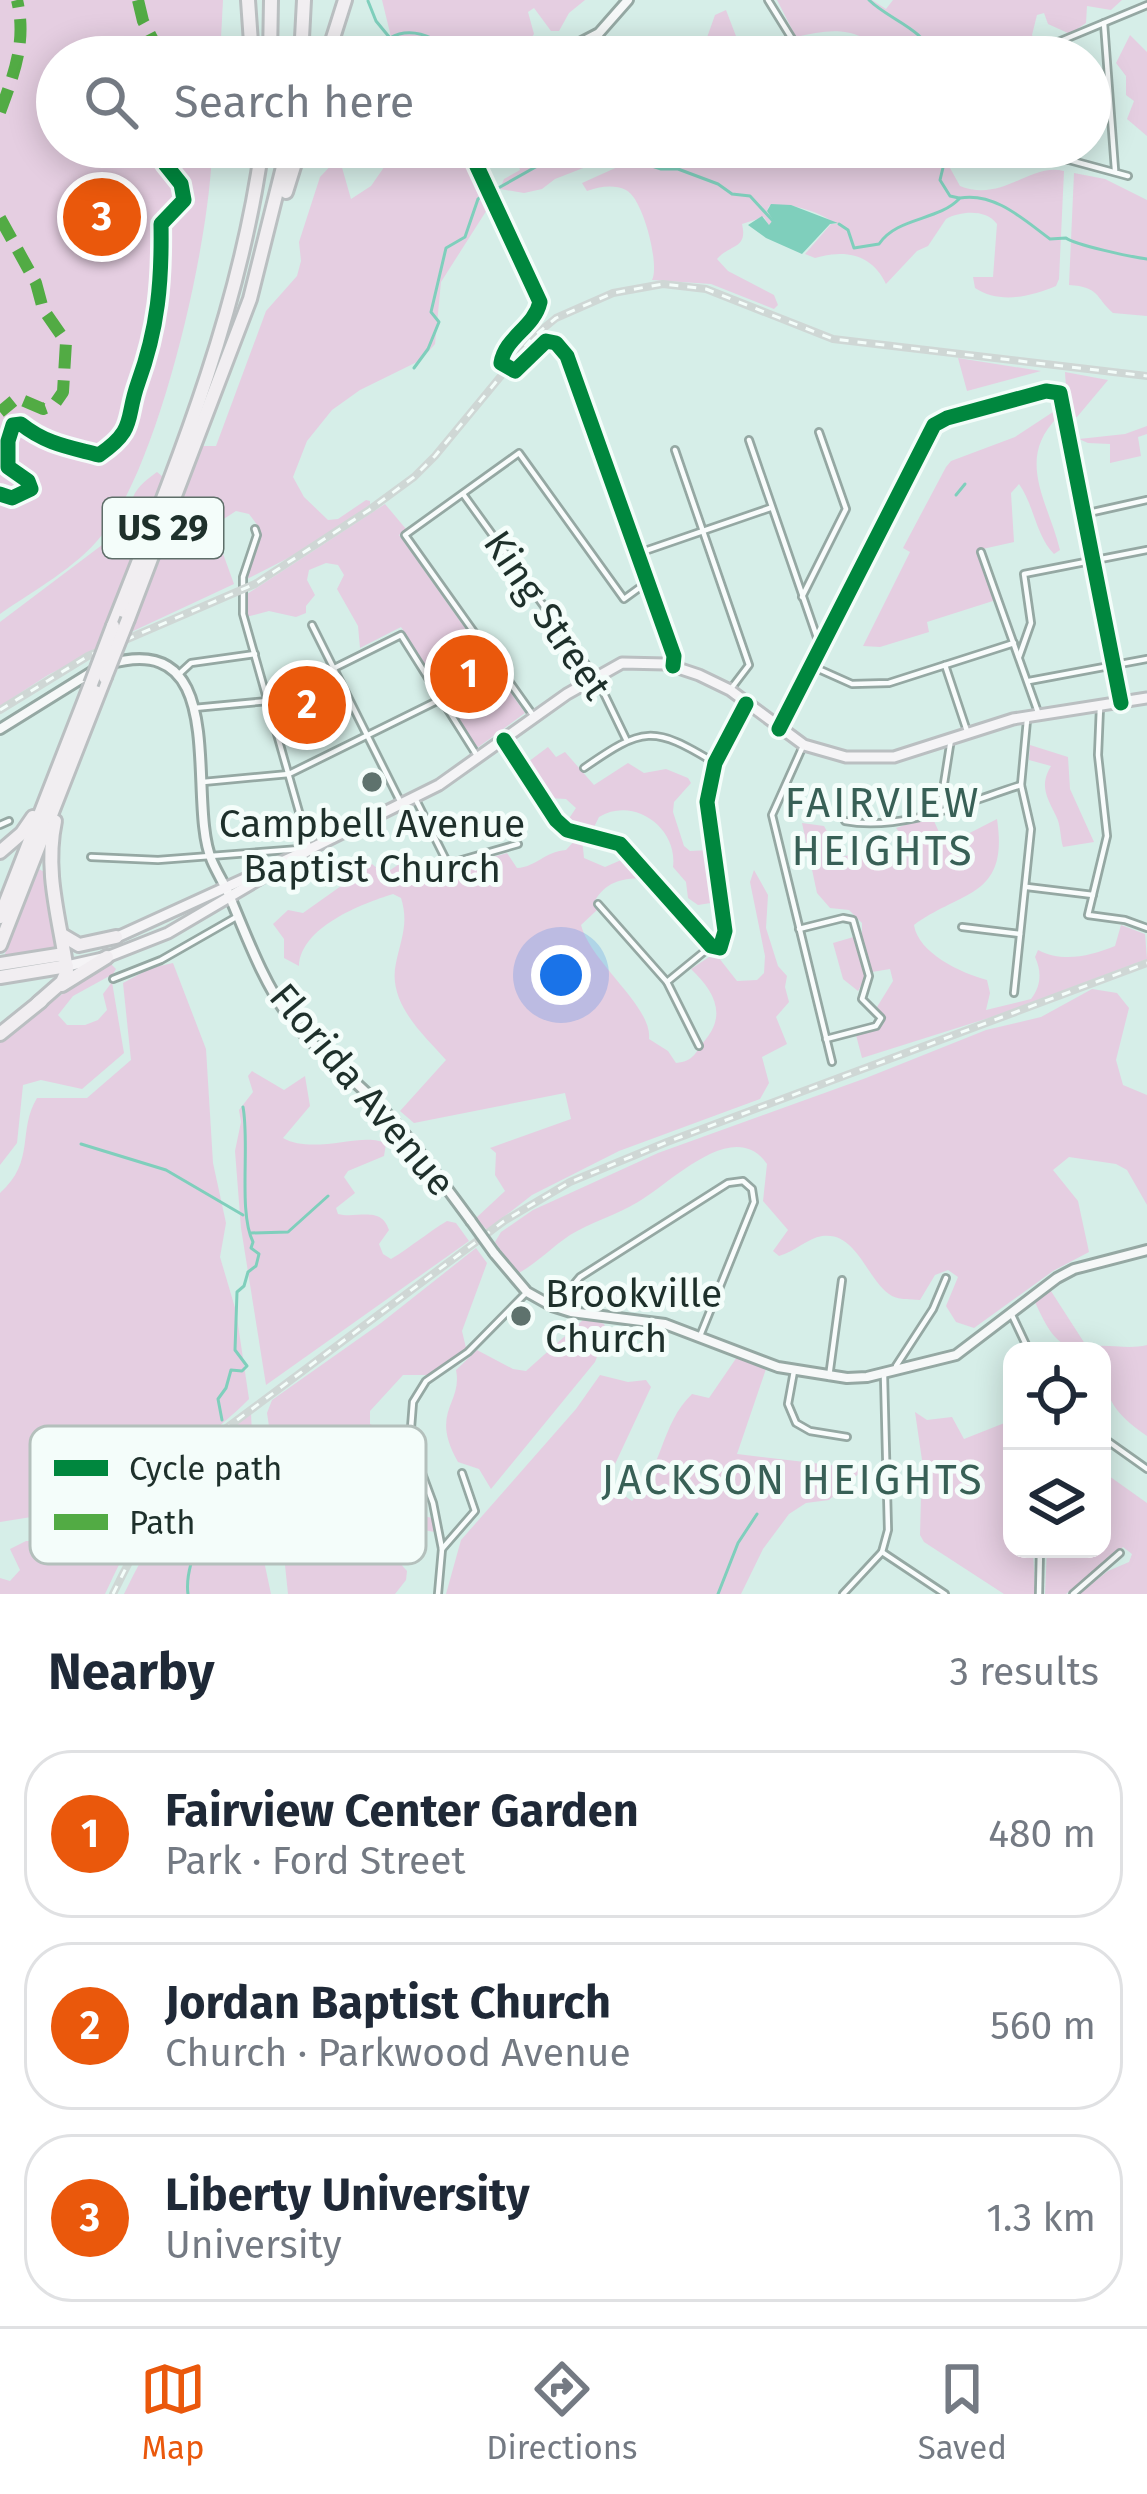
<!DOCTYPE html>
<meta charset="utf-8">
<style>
:root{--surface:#fff;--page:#f6f6f7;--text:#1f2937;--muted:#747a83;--line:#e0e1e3;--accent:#ea580c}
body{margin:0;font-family:"Fira Sans",sans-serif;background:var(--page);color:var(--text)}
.controls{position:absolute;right:36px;bottom:36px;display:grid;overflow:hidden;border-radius:24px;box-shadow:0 6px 30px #0003}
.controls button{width:108px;height:108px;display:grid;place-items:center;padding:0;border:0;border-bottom:3px solid var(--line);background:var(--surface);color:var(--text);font:60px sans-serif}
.you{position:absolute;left:561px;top:975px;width:42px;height:42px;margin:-30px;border:9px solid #fff;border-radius:50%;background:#1a73e8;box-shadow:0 0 0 18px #1a73e833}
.badge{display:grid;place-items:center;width:78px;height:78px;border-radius:50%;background:var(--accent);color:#fff;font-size:39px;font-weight:700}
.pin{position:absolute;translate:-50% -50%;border:6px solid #fff;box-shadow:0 3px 12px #0006}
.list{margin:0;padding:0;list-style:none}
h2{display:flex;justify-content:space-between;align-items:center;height:156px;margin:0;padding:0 48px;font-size:51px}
h2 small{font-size:39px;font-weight:400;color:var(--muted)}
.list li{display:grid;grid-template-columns:78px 1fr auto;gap:36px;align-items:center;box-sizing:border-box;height:168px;margin:0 24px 24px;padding:0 24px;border:3px solid var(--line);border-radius:48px}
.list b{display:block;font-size:45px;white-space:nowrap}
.list p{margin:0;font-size:39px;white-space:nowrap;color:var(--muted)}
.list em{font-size:39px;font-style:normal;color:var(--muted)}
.icon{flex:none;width:66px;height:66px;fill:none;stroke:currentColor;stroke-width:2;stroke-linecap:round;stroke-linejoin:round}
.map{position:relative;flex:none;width:1147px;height:1594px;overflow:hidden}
.search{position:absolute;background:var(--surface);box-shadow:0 6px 30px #0003;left:36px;right:36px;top:36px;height:132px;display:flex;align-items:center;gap:30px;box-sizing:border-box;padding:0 42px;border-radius:66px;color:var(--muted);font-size:45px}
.sheet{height:732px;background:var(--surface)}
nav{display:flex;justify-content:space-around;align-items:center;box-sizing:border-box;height:168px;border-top:3px solid var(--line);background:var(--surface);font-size:33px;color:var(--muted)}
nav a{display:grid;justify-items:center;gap:6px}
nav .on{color:var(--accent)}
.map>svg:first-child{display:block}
.green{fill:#e5cee1}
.water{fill:#7fcfbc}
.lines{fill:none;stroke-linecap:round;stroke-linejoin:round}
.stream{stroke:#7fcfbc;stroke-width:3}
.street-casing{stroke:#95a8a3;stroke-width:10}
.secondary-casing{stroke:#95a8a3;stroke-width:14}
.primary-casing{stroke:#babfc1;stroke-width:15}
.highway-casing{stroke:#babfc1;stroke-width:18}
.street{stroke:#f9fcfc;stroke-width:4.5}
.secondary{stroke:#f6f8f8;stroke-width:8}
.primary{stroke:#f5f4f6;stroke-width:9}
.highway{stroke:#f1eef1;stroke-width:12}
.rail-casing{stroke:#cfd7d5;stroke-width:8}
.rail{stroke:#f4fdfa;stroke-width:3;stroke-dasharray:9;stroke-linecap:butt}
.secondary-bridge-casing{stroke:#95a8a3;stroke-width:14;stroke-linecap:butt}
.highway-bridge-casing{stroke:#babfc1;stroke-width:18;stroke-linecap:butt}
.secondary-bridge{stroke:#f6f8f8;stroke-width:8}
.highway-bridge{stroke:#f1eef1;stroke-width:12}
.quiet{stroke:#52ab44;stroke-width:12;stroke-dasharray:24 12;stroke-linecap:butt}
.cycleway-casing{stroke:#f4fdfa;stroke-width:22}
.cycleway{stroke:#00873e;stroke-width:15}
.poi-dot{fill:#5e726d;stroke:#f4fdfa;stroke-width:4.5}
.labels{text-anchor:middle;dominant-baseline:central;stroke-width:10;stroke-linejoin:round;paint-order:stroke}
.shield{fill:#f4fdfa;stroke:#5e6e69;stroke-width:3}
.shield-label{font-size:36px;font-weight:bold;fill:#1e302b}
.street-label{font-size:39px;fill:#1e302b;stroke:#f4fdfa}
.poi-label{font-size:39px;fill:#1e302b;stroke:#f4fdfa}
.neighbourhood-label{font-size:42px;letter-spacing:3px;fill:#386056;stroke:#f4fdfa}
.key{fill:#f4fdfa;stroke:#b4c0bc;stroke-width:3}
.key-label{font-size:33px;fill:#1e302b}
</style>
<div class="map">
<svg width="1147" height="1594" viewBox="0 0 1147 1594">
<rect width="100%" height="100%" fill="#d6eee8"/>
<g class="green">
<path d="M0,0H223L220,57H57V147H212C211,239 160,464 102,535C76,568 34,590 0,614Z"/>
<path d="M382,0H585L569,13L559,31H551L534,8L528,12L534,34L529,41L518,42L496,57H372L374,49L392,41Z"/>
<path d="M777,0H872L886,9L893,0H1122L1111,10L1087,6L1086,23L1070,34L1048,24L1044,13L1037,15L1032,35L1045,57H886C861,26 832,28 796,37Z"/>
<path d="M726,10L744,57H700L715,15Z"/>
<path d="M1130,35L1147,52V136L1127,119L1134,101L1126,95V76L1116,63Z"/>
<path d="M398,147H465L490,205L441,282L435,344L421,360L360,390L332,410L307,441L293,477L304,497L328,520L338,519L366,500L370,501V505L302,551L247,579L258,526L249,514L236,511L213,526L234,584L129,633L201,446H216L266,311L297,276L301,261L299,242L320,177L339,157L351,199L371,186Z"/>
<path d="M512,147H615L614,156L555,179L542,189L524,193L500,189L504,179L520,170Z"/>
<path d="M651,147L676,150L683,156L828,163L851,159L943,167L950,168L960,186C1003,203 1031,162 1064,171L1059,279L1056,286C1030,297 999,304 975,288L973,277H993L997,224C986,209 961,211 946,219L928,246L917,251L886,284C872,254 845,249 815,258L805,254L831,224H837C816,211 794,203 769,206L767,211L773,220L769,226L764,217L742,224C748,249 730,244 717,259L728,271L774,295L778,305L774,309L711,284L652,280C660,265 643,198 626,190C613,184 599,187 587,191L582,183L622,165H641Z"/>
<path d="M1074,173L1105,179L1147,200V316L1113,313C1095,297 1100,287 1069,285Z"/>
<path d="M958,358L1041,371L967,391Z"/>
<path d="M1065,372L1108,380L1077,417H1068Z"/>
<path d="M1056,410L1058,417C1015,459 1048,501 1060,550L1054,554C1036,536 1034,505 1019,484L1011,493L1014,542L978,550L996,600L927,622L929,632L880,647L863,646L910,552L903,548L946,467L951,461L1015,437Z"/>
<path d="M1147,426V434L1138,437L1141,456L1110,463V444L1088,443L1079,439L1125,434Z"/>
<path d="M157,472L163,477L99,649L48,675L0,706V622L106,542C128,533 125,523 131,503C135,488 145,481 157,472Z"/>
<path d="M385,504L406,529L399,535L525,713L477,748L401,627L360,648L358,626L337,589L344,575L338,565L326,563L309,570L307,580L315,595L306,606V613L296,617L269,611L246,617L247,594Z"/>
<path d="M1030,745L1068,757L1070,789L1094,842L1063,847C1060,837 1061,825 1056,816C1047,797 1039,786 1051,766L1029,760Z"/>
<path d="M548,747L556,757L565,752L594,785L628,763L644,773L666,769L688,778L691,783L674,802L673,812L684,846L690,851L710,850L717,902L698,905L688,898L686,882L673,867C678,828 634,796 599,817L592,831L566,823L576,808L566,799L548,798L524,765Z"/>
<path d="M922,819L934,821L942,839L950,843L997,819C1009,898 962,890 914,925C918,953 961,973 987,980L990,993L986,1010L1031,999C1041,986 1042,972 1035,957L1038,950C1063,963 1090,956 1115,946L1121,925L1145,934L1147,959L995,1016L862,1058L856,1035L883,1025L885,1018L877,1007L893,981L890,969L872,972L862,942V923L849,910L830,908L817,893L802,823L824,826L841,857L865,851L890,854L900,846L901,834L896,828Z"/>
<path d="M577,838H582L584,858L605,867L628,857L643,874L642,878C619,879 606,882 594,902L597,910L581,925C591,963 653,1007 649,1039L668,1051L676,1063C695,1061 695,1052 706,1039C727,1013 713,990 691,969L715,953L737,981L757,980L764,973L765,956L750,882L754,870L768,895L766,928L778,966L787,976L785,987L789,1002L776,1017L787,1044L762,1057L769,1083L760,1099L619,1151L532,1195L487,1230L476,1218L505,1191L495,1175L496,1153L490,1148L571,1119L565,1093L414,1123L400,1111L446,1060C423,1034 387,1003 396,963C401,939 409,923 401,898L393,894C361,904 301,927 299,966L284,958V939L273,924L288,910L303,913L372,864L384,874L401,863L422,867L442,857L451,869L507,853L517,868C536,867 544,852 566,850Z"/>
<path d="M39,869L44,872L57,948L4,956Z"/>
<path d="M857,936L866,976L858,991L843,979L833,943Z"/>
<path d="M173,963L206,1049L213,1163L226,1223L220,1257L236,1311L249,1399C234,1415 215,1428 200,1444C158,1487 130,1540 105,1594H0V1578L10,1581L20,1570L10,1549L26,1541H54L58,1533L50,1514L0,1522V1193C36,1161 17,1131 37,1098H87L131,1060L123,983L151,968Z"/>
<path d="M111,964L116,969L113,974L73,996L58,1015L67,1025H85L98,1020L107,1010L103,994L112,982L124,1053L82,1089L41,1080L23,1085L17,1143L0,1165V1042L87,975Z"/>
<path d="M1092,989L1117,993L1129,1008L1116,1060L1123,1085L1147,1095V1205L1127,1170L1116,1164L1069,1157L1053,1170L1078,1201L1089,1252L1053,1271L974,1328L956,1322L946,1306L958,1277L948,1270L935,1275L920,1300C910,1299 900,1300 892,1296C867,1282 858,1231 822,1236C808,1238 794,1252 779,1256L773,1251L788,1230L763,1201L767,1164C734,1116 671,1183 638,1202C617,1215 591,1222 570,1235C552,1247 536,1264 517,1274L495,1242L501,1232L533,1210L658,1153L866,1078L986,1030L1041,1017Z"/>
<path d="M252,1071L284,1090L305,1076L310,1106L283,1138C315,1156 366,1130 386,1144L384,1156L348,1171L344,1177L355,1193L336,1208L338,1214C357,1219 381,1205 389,1230L379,1244L383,1254L391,1259C411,1247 427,1233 447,1221L456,1223L469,1241L266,1385L241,1228L235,1151L241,1122L239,1110L253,1092L248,1076Z"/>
<path d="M476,1248L487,1263L462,1331L466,1348L430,1375H403L370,1411V1424L407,1443L423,1484L355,1461L350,1466L386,1507L432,1518L435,1532L281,1506L267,1413L272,1400L381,1323Z"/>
<path d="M1049,1288L1087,1347C1108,1343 1126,1350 1147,1345V1436C1112,1412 1102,1395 1102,1351C1059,1351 1052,1339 1035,1302Z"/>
<path d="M591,1319L604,1324L607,1331L595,1362L491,1489L479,1469L458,1462C429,1411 463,1404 456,1370L477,1350L513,1369L526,1371L583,1320Z"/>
<path d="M737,1357L766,1369L737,1454L864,1469L829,1500L806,1503L789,1514L763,1549L741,1594H446L461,1540L576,1409L600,1375L628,1382L646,1380L651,1387L609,1477L610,1486L632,1501C662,1471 661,1423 692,1394L709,1398Z"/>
<path d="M915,1412L927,1420L952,1417L964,1439L1012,1420V1549H1033L1035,1594H1004L924,1542L920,1535L922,1460Z"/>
<path d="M251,1413L256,1523L271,1594H124C156,1528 192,1472 241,1418Z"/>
<path d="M1102,1471L1147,1503V1594H1079L1108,1571L1129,1562L1132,1554L1123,1547L1066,1594H1045L1047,1549H1102Z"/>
<path d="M285,1527L379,1537L406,1550L398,1561L407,1571L406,1580L395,1594H288L282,1536Z"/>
</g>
<path class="water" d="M771,204L791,205L838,223L830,224L802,254L766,238L748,225L762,216L769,225L773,220L767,211Z"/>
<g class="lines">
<g class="stream">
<path d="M869,0C889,20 924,28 933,57"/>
<path d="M368,1L376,21L390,38C414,24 440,40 460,57"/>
<path d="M596,147L609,152L614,148L631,149L632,156"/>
<path d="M948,147L940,180L950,196L959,198"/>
<path d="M493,191L555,156L574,161L581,156L601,160L631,159L661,169H678L718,184L732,194L750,196L773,221"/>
<path d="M960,198C995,192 1024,220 1050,239L1066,238C1075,245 1132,257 1147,259"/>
<path d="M839,224L848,230L854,248L879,244C897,217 938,221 959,199"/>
<path d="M414,368L428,349L439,322L431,312L446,248L465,237L478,199L484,195"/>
<path d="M956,495L965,484"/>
<path d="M81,1144L166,1170L243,1215"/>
<path d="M251,1233L288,1232L328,1196"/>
<path d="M222,1420L218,1399L226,1388L231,1370L242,1371L247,1366L235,1350L237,1292L244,1286L248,1272L256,1266L259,1254L251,1248L253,1242C238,1212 250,1144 243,1107"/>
<path d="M188,1594C185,1573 196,1548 203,1530C210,1514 203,1499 210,1482C218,1466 230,1459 226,1439"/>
<path d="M718,1594L738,1543L757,1514"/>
</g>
<g class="street-casing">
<g id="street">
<path d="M768,0L794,42"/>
<path d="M1104,23L1115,170"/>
<path d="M1046,47L1147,5"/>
<path d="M1006,157L1069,160L1128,176"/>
<path d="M749,440L821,649"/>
<path d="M675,450L749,665L730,690"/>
<path d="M463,494L598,681L626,739"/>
<path d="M1084,514L1147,500"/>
<path d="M255,529L257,535L243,577V614L309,847"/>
<path d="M981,552L1039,715"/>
<path d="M639,553L770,508"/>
<path d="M802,597L846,509L819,432"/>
<path d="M312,625L401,803"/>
<path d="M1019,657L1031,623L1024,574L1147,550"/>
<path d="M945,665L968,734"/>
<path d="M814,667L852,684L889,683L1014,643"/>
<path d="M178,675L191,663L255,654"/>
<path d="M1029,681L1147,659"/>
<path d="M1100,707L1098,755L1107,836L1088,915L1125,920L1147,928"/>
<path d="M194,708L268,701L401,635L476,754"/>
<path d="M535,718L405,535L519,453L624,599L646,583"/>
<path d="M782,724L934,425L947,418L1046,391L1060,393L1121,700"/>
<path d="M506,742L556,820L567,830L620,844L711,946L720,948L725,931L707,802L715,763L746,704"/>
<path d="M803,746L772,815L832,1062"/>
<path d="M584,768C643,727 653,725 715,763"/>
<path d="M203,782L289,774L441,699"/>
<path d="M416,800L448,864L518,844"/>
<path d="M940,809L951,739"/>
<path d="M845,821C901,832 967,802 1021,785"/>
<path d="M0,825L9,821"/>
<path d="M91,857L158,860L300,849"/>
<path d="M1027,887L1093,895"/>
<path d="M598,904L667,982L699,1046"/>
<path d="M962,927L1020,934"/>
<path d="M799,929L843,918L853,920L869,976L862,999L881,1018L876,1026L826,1039"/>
<path d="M113,979L161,960L238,916"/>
<path d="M667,982L711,946"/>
<path d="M1014,993L1031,829L1021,785L1027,720"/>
<path d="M571,1310L575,1283L580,1277L728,1183L743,1181L752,1189L754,1202L700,1336"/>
<path d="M1012,1315L1029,1351"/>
<path d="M896,1366L933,1309L946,1278"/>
<path d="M794,1371L788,1404L796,1423L810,1431L847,1437"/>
<path d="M829,1377L842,1280"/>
<path d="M1102,1437L1147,1469"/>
<path d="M442,1549L475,1511L462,1473"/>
<path d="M882,1552L945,1594"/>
<path d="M438,1594L442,1549L433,1503L410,1441L413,1402L426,1381L468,1352L527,1292"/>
<path d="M843,1594L882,1552L888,1530L884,1376"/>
<path d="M1039,1594L1040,1549"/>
<path d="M1073,1594L1120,1553"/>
</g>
</g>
<g class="secondary-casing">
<g id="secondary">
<path d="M553,57L599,33L628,0"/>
<path d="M468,147L540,302C534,328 505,337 501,363L515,371L546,341L556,343L567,356L674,656L673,666"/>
<path d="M109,664C234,628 185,800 212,861C218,875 227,888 232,902C248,940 264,983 289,1017C315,1050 351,1076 380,1106C414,1142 442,1182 471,1221"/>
<path d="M0,729L95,670"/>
<path d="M494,1253L527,1292L552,1306L571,1312L665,1324L778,1367L847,1378L867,1377L956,1355L1057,1278L1074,1269L1147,1250"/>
</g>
</g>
<g class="primary-casing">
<g id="primary">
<path d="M115,938L310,849L439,785L567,694L622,663L666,664L699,675L730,690L804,745L846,757H894L1013,719L1147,698"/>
<path d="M67,966L107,957L168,933L309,850"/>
</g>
</g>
<g class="highway-casing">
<g id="highway">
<path d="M248,0L252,57"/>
<path d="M270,57L271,0"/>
<path d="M301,57L304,0"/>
<path d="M327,57L345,0"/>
<path d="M286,192L300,147"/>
<path d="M128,619L250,299L288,147"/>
<path d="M113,626C175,469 239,315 262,147"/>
<path d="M0,852L22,833L33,817"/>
<path d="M0,917L91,684"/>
<path d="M62,935L79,945L116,937"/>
<path d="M0,945L105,677"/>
<path d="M0,964L64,954"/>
<path d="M0,977L67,966"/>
<path d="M62,985L107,957"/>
<path d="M38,1003L62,982L67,971C60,920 44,873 55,821"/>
<path d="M0,1034L41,1001"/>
</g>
</g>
<use href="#street" class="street"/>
<use href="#secondary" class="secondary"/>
<use href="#primary" class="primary"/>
<use href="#highway" class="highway"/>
<g class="rail-casing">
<g id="rail">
<path d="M0,710L88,656L255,584L369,510L414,477L435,456L533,337L556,318L613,293L663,284L706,289L833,339L1147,376"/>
<path d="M113,1594C142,1535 170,1482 217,1435L504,1221L570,1182L667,1142L1147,963"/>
</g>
</g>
<use href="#rail" class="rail"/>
<g class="secondary-bridge-casing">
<path id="secondary-bridge" d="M471,1221L494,1253"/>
</g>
<g class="highway-bridge-casing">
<g id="highway-bridge">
<path d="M105,677L128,619"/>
<path d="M91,684L113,626"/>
</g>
</g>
<use href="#secondary-bridge" class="secondary-bridge"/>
<use href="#highway-bridge" class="highway-bridge"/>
<g class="quiet">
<path d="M138,0L143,21L162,57"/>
<path d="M0,112C14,74 27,41 17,0"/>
<path d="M0,218L36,283L43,309L66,342L63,392L54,405L43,409L17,398L0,412"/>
</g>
<g class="cycleway-casing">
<g id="cycleway">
<path d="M468,147L540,302C534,328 505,337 501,363L515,371L546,341L556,343L567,356L674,656L673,666"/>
<path d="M0,494L12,498L31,489L28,481L8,467V441L13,425L21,424C46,444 69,447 99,455C137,429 125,419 138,383C158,328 162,282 161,224L184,200L181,184L165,164L167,147"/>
<path d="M779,729L934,425L947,418L1046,391L1060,393L1121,703"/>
<path d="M504,740L556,820L567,830L620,844L711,946L720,948L725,931L707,802L715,763L746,704"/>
</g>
</g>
<use href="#cycleway" class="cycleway"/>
</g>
<g class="poi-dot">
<circle cx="372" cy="782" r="12"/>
<circle cx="521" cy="1316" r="12"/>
</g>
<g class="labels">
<rect class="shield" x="103" y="498" width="120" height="60" rx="9"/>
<g class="shield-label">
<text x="163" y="528">US 29</text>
</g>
<g class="street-label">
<text transform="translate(547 615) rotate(56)">King Street</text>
<text transform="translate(362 1090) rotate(50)">Florida Avenue</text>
</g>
<g class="poi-label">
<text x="372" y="824">Campbell Avenue<tspan x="372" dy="45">Baptist Church</tspan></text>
<text x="545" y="1294" text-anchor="start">Brookville<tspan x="545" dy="45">Church</tspan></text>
</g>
<g class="neighbourhood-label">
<text x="883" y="803">FAIRVIEW<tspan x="883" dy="48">HEIGHTS</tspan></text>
<text x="793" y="1480">JACKSON HEIGHTS</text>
</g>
</g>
<rect x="30" y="1426" width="396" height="138" rx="18" class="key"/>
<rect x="54" y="1460" width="54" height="16" fill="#00873e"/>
<rect x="54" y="1514" width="54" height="16" fill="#52ab44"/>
<g class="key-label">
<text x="129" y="1480">Cycle path</text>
<text x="129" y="1534">Path</text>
</g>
</svg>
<div class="controls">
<button><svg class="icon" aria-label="locate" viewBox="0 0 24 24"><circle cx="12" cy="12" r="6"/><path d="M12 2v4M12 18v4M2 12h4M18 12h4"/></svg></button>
<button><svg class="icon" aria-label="layers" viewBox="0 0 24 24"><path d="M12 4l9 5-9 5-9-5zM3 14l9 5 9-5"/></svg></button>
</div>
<div class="you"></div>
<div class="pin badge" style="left:469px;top:674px">1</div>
<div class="pin badge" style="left:307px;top:705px">2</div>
<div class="pin badge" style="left:102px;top:217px">3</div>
<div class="search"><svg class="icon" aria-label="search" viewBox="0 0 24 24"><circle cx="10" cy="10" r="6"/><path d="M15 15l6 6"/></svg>Search here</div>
</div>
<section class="sheet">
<h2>Nearby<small>3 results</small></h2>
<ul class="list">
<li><span class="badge">1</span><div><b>Fairview Center Garden</b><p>Park · Ford Street</p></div><em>480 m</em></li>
<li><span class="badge">2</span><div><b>Jordan Baptist Church</b><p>Church · Parkwood Avenue</p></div><em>560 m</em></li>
<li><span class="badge">3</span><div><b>Liberty University</b><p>University</p></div><em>1.3 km</em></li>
</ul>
</section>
<nav>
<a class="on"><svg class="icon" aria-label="map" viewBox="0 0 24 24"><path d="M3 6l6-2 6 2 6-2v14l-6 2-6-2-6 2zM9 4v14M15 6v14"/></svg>Map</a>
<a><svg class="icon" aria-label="directions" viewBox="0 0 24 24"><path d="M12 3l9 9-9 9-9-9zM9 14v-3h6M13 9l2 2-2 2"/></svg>Directions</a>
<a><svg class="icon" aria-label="saved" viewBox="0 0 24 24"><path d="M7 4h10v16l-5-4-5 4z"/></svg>Saved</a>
</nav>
